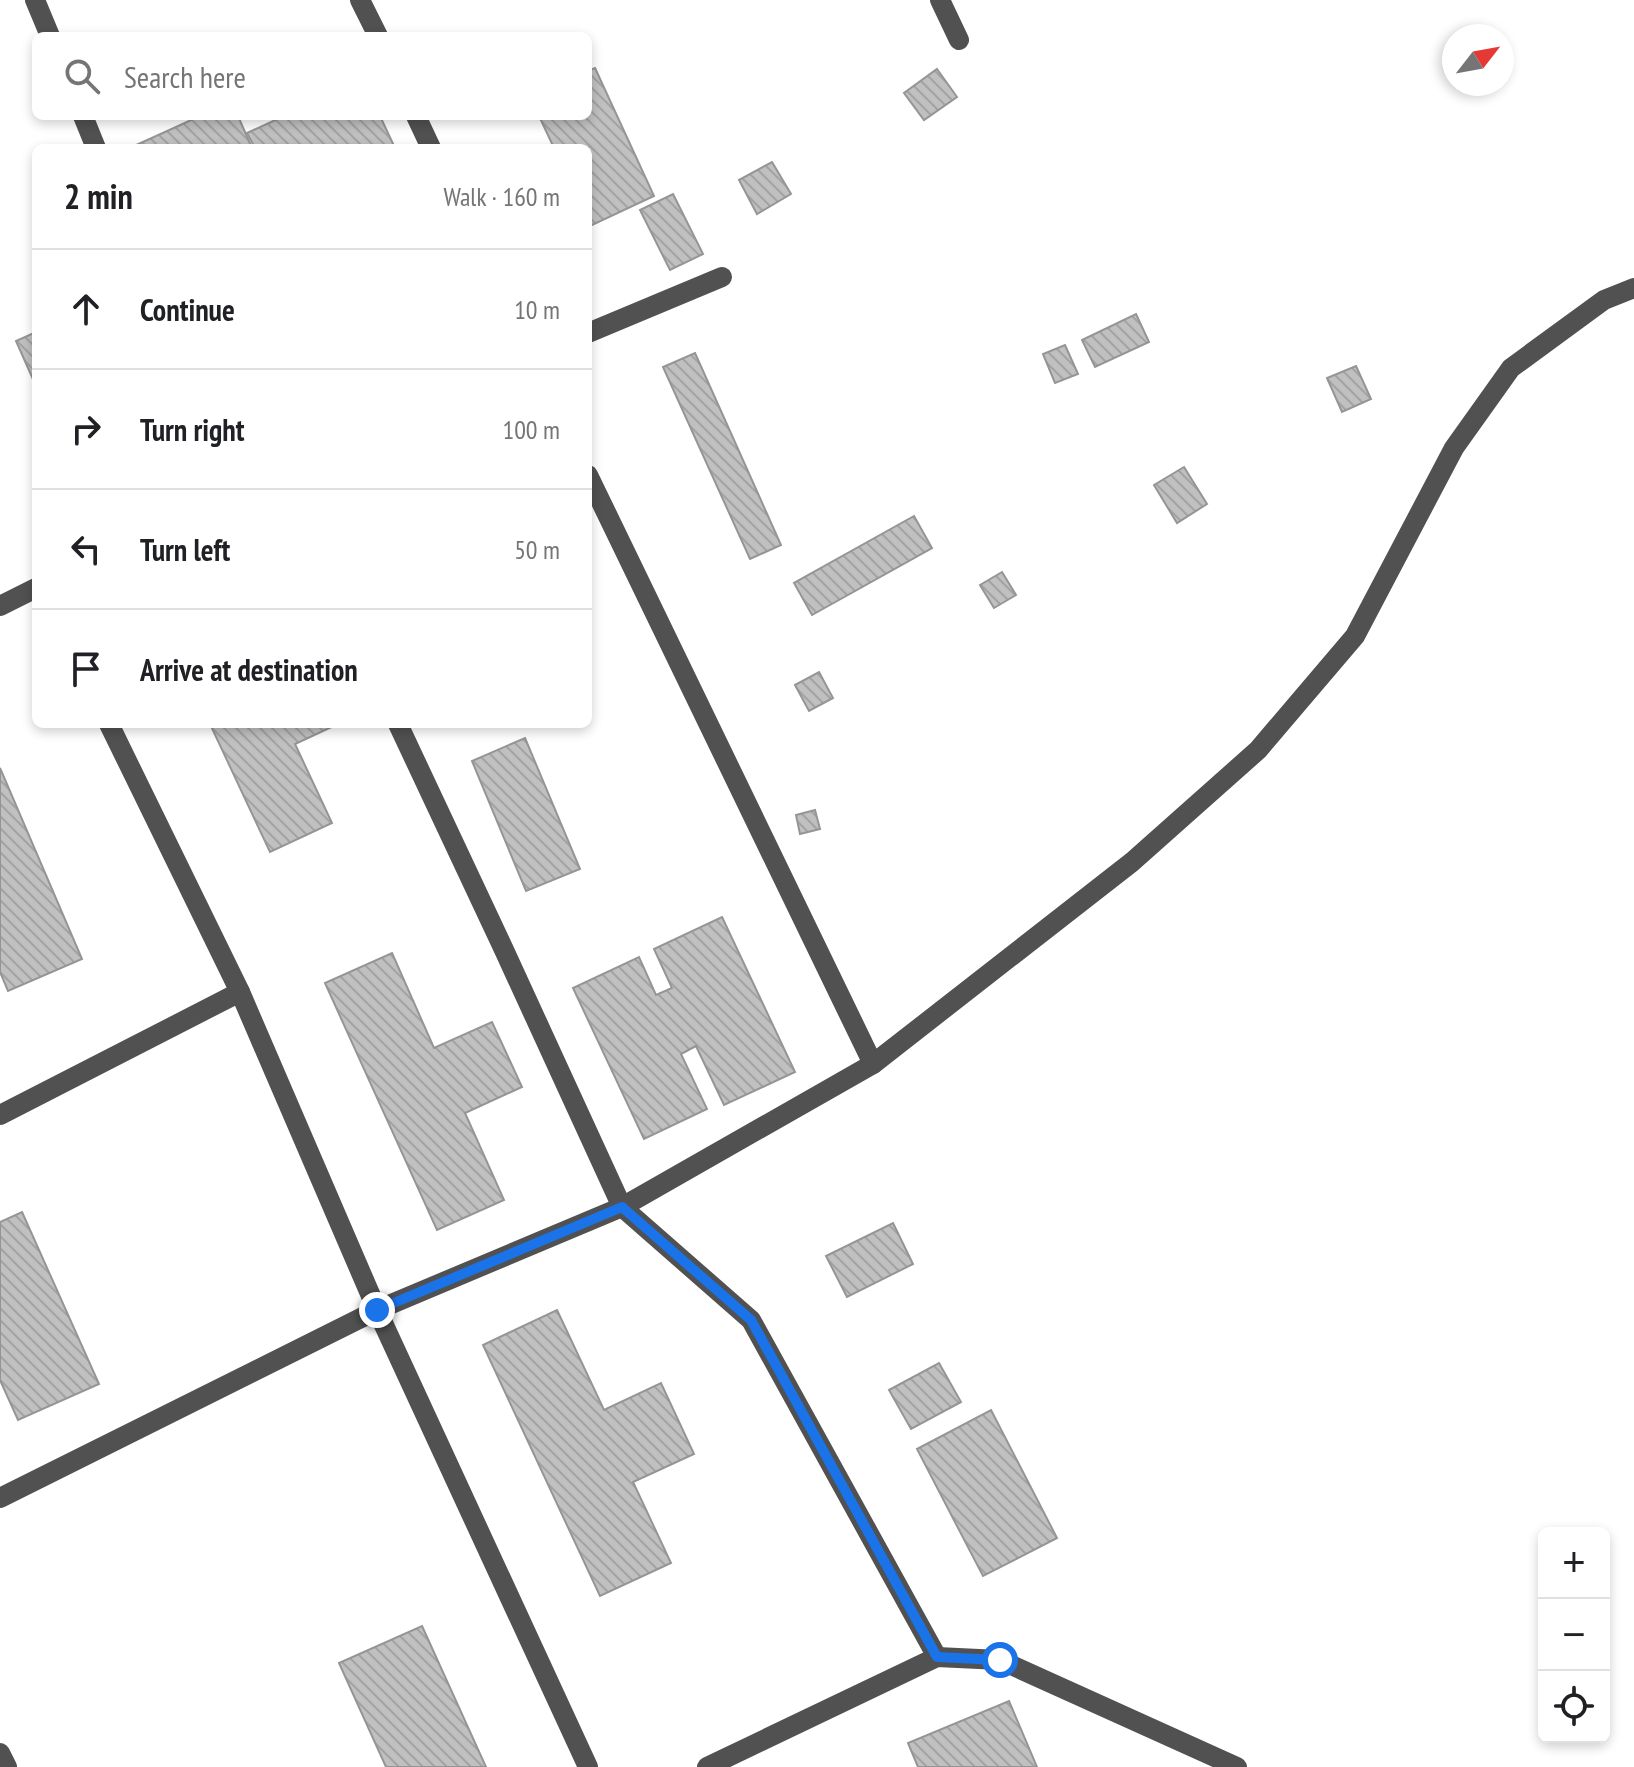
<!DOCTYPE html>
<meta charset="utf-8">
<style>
:root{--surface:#fff;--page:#f6f6f6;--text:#202124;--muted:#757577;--line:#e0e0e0}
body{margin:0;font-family:"PT Sans Narrow",sans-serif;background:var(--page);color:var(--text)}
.controls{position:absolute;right:24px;bottom:24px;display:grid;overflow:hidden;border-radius:12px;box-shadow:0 4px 12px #0003}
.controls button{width:72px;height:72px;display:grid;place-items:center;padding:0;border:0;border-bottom:2px solid var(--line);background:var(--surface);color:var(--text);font:40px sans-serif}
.compass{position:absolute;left:1442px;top:24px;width:72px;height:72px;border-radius:50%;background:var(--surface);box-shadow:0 4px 12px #0003;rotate:59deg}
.stop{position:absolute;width:24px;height:24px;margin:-18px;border:6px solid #1a73e8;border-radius:50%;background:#fff}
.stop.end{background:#1a73e8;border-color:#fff;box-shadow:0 2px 8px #0008}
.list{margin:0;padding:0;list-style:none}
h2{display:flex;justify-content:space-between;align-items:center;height:104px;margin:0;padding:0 32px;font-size:34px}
h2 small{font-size:26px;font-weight:400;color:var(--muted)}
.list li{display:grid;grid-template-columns:52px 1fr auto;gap:24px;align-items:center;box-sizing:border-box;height:120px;padding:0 32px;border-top:2px solid var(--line)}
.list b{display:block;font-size:30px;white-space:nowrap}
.list em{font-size:26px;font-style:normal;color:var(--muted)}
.icon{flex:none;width:44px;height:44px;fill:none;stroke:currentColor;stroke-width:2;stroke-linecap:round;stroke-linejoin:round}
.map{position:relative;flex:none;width:1634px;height:1767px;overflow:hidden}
.search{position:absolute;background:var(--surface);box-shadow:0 4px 12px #0003;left:32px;top:32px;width:560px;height:88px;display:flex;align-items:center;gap:20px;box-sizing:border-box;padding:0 28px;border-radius:12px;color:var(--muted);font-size:30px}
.panel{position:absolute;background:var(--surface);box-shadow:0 4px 12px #0003;left:32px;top:144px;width:560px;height:584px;border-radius:12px}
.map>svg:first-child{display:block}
.building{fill:url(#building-back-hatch);stroke:#959595;stroke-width:2}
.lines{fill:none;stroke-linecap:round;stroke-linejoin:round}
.minor{stroke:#515151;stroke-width:20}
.route{stroke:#1a73e8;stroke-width:10}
</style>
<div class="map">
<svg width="1634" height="1767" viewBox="0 0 1634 1767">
<defs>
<pattern id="building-back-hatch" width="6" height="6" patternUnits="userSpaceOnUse" patternTransform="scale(2)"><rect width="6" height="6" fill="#c0c0c0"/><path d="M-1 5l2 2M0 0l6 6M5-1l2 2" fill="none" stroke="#a3a3a3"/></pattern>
</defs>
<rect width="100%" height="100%" fill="#fff"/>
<g class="building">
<path d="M595,68L654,196L590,226L588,222V148H554L539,116H588V71Z"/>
<path d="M937,69L957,97L924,120L904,93Z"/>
<path d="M200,116H238L252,148H135L134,146Z"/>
<path d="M284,116H380L395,148H255L247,133Z"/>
<path d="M772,162L791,194L757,214L739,180Z"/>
<path d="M673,194L703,254L670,270L640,210Z"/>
<path d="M1136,314L1149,342L1095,367L1082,340Z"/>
<path d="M36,332V386L16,341Z"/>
<path d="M1065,345L1078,374L1055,383L1043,354Z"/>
<path d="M695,353L781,545L750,559L663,367Z"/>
<path d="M1356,366L1371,399L1342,412L1327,378Z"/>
<path d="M1184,467L1207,504L1177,523L1154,485Z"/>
<path d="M914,516L932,548L812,615L794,583Z"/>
<path d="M1002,572L1016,595L994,608L980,585Z"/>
<path d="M819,672L833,698L809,711L795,685Z"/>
<path d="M210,724H338L295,744L332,823L270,852Z"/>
<path d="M525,738L580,869L526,891L472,761Z"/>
<path d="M0,768L82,959L8,991L0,972Z"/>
<path d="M815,810L820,829L800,834L796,815Z"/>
<path d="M722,917L795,1072L724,1105L696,1046L681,1054L707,1109L644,1139L573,988L639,957L656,995L672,988L654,949Z"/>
<path d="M392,953L434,1048L492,1022L522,1087L465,1113L504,1200L437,1230L325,983Z"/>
<path d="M22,1212L99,1384L18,1420L0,1380V1222Z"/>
<path d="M893,1223L913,1264L847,1297L826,1256Z"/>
<path d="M557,1310L604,1410L661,1383L694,1454L633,1482L671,1563L600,1596L483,1345Z"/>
<path d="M939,1363L961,1402L911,1429L889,1390Z"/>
<path d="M991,1410L1057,1538L983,1576L917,1449Z"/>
<path d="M422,1626L486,1767H386L339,1663Z"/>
<path d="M1009,1701L1037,1767H918L908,1743Z"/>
</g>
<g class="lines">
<g class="minor">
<path d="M35,0L50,36"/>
<path d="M360,0L378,36"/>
<path d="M940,0L959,40"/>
<path d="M83,116L96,148"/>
<path d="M416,116L431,148"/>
<path d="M588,333L722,277"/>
<path d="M588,475L873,1064"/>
<path d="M0,606L36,588"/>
<path d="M109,724L240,992L377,1310L588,1767"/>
<path d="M398,724L505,952L622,1207L751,1320L937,1657"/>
<path d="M0,1115L240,992"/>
<path d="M0,1498L377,1310L622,1207L873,1064L1132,862L1258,750L1355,636L1454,448L1511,368L1604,300L1634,288"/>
<path d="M0,1753L7,1767"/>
<path d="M707,1767L937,1657L1000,1660L1237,1767"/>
</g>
</g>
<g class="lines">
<path class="route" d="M377,1310L622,1207L751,1320L937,1657L1000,1660"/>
</g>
</svg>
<div class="controls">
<button>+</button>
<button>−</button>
<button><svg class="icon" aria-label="locate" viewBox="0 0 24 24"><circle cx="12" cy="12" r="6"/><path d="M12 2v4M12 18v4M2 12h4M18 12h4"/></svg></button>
</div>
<svg class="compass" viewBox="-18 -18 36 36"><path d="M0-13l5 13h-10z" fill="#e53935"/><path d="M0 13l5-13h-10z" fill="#757577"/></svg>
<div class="stop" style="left:1000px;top:1660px"></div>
<div class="stop end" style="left:377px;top:1310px"></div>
<div class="search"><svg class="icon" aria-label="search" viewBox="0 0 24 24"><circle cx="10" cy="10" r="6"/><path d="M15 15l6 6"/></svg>Search here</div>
<section class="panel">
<h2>2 min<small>Walk · 160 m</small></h2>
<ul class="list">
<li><svg class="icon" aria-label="ahead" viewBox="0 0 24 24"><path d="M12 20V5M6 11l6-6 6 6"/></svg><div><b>Continue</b></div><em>10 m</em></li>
<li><svg class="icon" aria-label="right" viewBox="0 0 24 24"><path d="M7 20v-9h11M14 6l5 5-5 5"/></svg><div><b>Turn right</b></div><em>100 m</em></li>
<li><svg class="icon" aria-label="left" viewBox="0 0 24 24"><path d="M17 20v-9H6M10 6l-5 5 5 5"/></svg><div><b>Turn left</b></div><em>50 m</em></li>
<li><svg class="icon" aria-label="arrive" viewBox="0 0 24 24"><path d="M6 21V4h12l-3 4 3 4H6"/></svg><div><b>Arrive at destination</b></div></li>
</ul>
</section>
</div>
